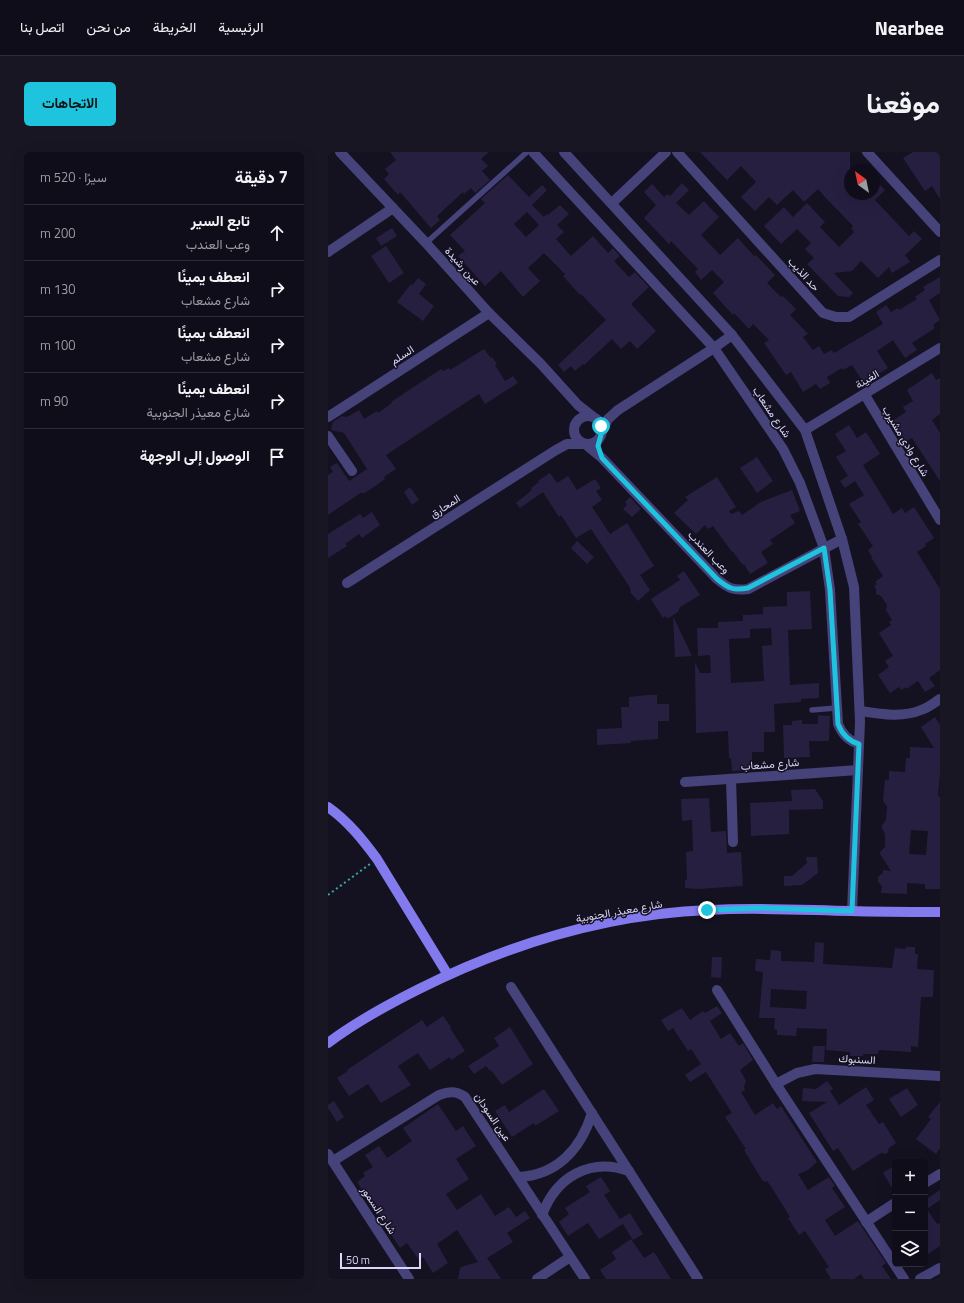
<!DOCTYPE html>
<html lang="ar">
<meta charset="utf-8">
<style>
:root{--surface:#0f0d19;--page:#181622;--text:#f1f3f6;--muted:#9b9ca2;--line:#2f2d38;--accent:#1ec3de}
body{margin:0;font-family:"Titillium Web",Vazirmatn,sans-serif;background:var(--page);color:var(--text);direction:rtl}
.controls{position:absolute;right:12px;bottom:12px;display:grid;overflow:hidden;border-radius:6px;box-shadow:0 4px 16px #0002}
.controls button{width:36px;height:36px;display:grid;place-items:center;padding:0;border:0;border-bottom:1px solid var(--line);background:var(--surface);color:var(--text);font:20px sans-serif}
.compass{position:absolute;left:516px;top:12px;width:36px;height:36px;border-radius:50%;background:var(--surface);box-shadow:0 4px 16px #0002;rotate:327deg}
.scale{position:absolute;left:12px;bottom:10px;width:81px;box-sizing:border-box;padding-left:4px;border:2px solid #dcd6fa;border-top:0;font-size:11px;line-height:14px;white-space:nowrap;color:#dcd6fa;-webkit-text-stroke:3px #141121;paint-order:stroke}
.stop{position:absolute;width:12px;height:12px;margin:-9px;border:3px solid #1ec3de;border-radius:50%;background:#fff}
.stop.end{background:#1ec3de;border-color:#fff;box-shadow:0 1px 4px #0008}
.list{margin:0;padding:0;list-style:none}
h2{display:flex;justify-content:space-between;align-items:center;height:52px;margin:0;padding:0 16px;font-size:17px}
h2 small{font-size:13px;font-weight:400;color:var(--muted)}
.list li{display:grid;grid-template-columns:26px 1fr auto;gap:12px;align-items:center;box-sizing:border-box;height:56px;padding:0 16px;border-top:1px solid var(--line)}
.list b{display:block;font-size:15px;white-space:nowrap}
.list p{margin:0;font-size:13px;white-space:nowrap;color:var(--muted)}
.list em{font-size:13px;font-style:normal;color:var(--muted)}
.icon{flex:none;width:22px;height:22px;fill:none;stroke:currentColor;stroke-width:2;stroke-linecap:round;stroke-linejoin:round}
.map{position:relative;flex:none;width:612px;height:1127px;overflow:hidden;direction:ltr;border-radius:6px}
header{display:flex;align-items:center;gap:24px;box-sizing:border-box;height:56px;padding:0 20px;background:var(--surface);border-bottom:1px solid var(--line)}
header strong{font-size:19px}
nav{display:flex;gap:22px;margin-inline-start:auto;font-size:14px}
.intro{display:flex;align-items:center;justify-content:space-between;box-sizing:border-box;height:96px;padding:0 24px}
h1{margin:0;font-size:28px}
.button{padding:10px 18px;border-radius:6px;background:var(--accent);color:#111;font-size:14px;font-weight:700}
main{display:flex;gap:24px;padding:0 24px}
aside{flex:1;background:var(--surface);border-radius:6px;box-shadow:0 4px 16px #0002}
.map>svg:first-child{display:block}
.building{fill:#271f40;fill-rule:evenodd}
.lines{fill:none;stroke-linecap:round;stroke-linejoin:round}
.path{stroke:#3ea6a4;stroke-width:2;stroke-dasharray:2 3;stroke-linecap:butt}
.lane{stroke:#46427a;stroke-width:5.5}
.street{stroke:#46427a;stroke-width:10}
.secondary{stroke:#827aed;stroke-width:10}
.route{stroke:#1ec3de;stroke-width:5}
.labels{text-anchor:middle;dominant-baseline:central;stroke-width:3;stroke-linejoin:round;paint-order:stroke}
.street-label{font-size:11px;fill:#dcd6fa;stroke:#141121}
</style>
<header>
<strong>Nearbee</strong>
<nav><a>الرئيسية</a><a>الخريطة</a><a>من نحن</a><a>اتصل بنا</a></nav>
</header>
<div class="intro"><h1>موقعنا</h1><a class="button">الاتجاهات</a></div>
<main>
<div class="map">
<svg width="612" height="1127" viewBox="0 0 612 1127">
<rect width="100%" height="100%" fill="#141121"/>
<g class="building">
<path d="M62,0H161L153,7L160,14L154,19L162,28L147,41L143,36L136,42L135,40L109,64L112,68L103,76L72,40L70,43L56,27L61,22L57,17L68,8Z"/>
<path d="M372,0H522V28L518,32L522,37V42H527L532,47L537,42H546V27L557,38L547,48L581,84L586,79L594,87L577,103L582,110L564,121L561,115L550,126L533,109L524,119L506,121L525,141L521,145L510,144L479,112L486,106L477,97L483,91L469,77L453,92L436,74L456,55L465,65L479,51L497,70L492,75L511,95L526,80L523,76L525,74L497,45L490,37L476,50L465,38L449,53L441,45L427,59L413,45L428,30L413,14L399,28Z"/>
<path d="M585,0H612V47L604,34L597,39L575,6Z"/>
<path d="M180,23L201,45L214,33L219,38L204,53L216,65L219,62L220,63L232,53L241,62L229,73L236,80L228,87L243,104L265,84L280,101L285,96L292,104L286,109L301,125L307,120L321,135L303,152L328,179L309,197L302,189L293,197L284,187L256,213L255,212L247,219L243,214L236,220L230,213L278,168L253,142L252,143L235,124L237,122L216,101L200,116L212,129L195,145L173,119L157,134L130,104L137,99L122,83L157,51L153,47ZM199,60L211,73L198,85L186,72Z"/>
<path d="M354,31L361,38L348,51L361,63L376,49L391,65L373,83L392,103L410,86L426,104L428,103L447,123L439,131L453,145L455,144L468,157L462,163L480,182L475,185L485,198L491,194L496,202L504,198L506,201L555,172L548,160L558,153L563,160L570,156L571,158L589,147L587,145L597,138L595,135L612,125V141L601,148L612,168L605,173L607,176L584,191L589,198L577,206L565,188L549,199L560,216L536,231L524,213L515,218L514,216L499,225L502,231L492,237L488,232L475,240L463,220L458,223L436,191L441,188L425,172L421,177L406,161L405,163L385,141L396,130L384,118L373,128L367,120L370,117L343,89L341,92L316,66L328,53L316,40L324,32L336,45L340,42L342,44Z"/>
<path d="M64,76L69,84L53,94L48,86Z"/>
<path d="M58,94L76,121L61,131L43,104Z"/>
<path d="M90,126L98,132L91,142L106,154L95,169L69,150L83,132L84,134Z"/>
<path d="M156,197L163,206L164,205L169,212L167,213L177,229L185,224L190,231L157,252L151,242L58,303L68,317L56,325L57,327L46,335L35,342L34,340L0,363V323L5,320L2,315L9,311L21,329L39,317L16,281L3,278L5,270L14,264L19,265L31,258L36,267L49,259L50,261L64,251L63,250L113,217L115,219L121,216L122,218Z"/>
<path d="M604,221L608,228L612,226V262L604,268L612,281V329L584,286L577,290L564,269L578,260L575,255L585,249L579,238Z"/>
<path d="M521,273L529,286L538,280L552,302L535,313L565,362L574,356L577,361L586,355L606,386L597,392L598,394L589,400L612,437V518L601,526L607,534L597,540L590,529L578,537L577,535L574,538L571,535L562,541L550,523L561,515L557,509L565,504L551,481L563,473L561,470L564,468L558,458L559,453L553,444L548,442V437L546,434L549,432L547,430L555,424L543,405H544L540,398L545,394L530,372L533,370L521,352L536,343L527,329L517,336L512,329L520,324L508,305L518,299L507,282Z"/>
<path d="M429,305L445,329L429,341L412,316Z"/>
<path d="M222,321L229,331L240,324L249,338L267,327L273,336L268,339L274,348L264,355L282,382L299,371L326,414L312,423L322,438L310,449L302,440L303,439L301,434L263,377L248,386L233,363L231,365L215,340L192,356L188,351L204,338L203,336L211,330L210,329Z"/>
<path d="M389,325L408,355L401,359L403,362L411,359L414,363L433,350L464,338L472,359L462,363L467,371L442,388L445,392L433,400L440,411L422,422L416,412L415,413L405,400H404L385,374L380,377L377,373L368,382L346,361L360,348L357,345Z"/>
<path d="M82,335L91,348L84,353L76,340Z"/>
<path d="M302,345L313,357L304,365L295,357L299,353L297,350Z"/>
<path d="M44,360L52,373L34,386L31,382L17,392L19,394L0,406V382L32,362L35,366Z"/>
<path d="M249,389L266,405L259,412L243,396Z"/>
<path d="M356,419L372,443L352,455L350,460L339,467L338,464L335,466L323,447L352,428L349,424Z"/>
<path d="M482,439L484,477L460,478L462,533L491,531V546L473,547V550L446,552L447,580H436V600H424V618L404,619L403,606H401L400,579L368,581L367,510L372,521H383L382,503L370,504L369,476H390V470L415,469V463L435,462V455L459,454V440ZM443,476L444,493L434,494L436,529L403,531L401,487L422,486V477Z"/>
<path d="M345,464L364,504L347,505Z"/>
<path d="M320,543H329V552H341V569H330V587L303,589V591L269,593V577L294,576L293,555H301V545Z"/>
<path d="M490,563L502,564L501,589H481L482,605L456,606L455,573H464V569L474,568V572H490Z"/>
<path d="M607,565L612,573V621L610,644L612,645V737H597V732L579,731V742L553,741L554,734L550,730V725L555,721V718L563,719L552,702L553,699L557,695V682L554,676V673L558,668L559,654L555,649L557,628H561V619L577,620L578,606H582V595L606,596L593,575ZM583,678L600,679L598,703L581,702Z"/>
<path d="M487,637L495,649V657L461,658V682L423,684L422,651L464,649L463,638Z"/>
<path d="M381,646L383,680L398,679L399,701L413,700L415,734L370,737L357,736V728H359L358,700L365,699L364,668L354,669L353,647Z"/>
<path d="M478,705H489L490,721L474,733L456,734V724H464L479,711Z"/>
<path d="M487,790L496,791L495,812L564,816L567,796L578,797V795H587V802H590L589,817L606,818L605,845H593L590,895L583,894V900L551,898L550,902H535V904H522V900L498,898L499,877L469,876L468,884L449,883V878L446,877L447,866H431L435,820L427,819L428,807L442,808L443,798L453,799V809L486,810ZM443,837L479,839L478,857L442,855Z"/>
<path d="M384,805H394L393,826L383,825Z"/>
<path d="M389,854L394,861L382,869L393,887L402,881L411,894L415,891L425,908L412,918L418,929L416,935L417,938L413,940L427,963L445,951L449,957L453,954L489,1010L480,1018L470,1022L480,1038L501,1025L507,1034L504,1036L517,1055L497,1068L507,1084L530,1069L558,1111L554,1114L563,1127H536L533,1122L526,1127H503L497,1117L501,1115L477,1079L471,1083L460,1066L462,1065L444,1036L439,1029L437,1030L434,1028L416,998L418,997L397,965L404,961L378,920L362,930L357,923L373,912L363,897L360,899L345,876L340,879L333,868L354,856L362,868L375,859L377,861Z"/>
<path d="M115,864L123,875L122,876L137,899L123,908L122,905L102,918L90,901L70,914L83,933L53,951L40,932L21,944L9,926L20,919L19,918L94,868L99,875Z"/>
<path d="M182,875L205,912L174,933L163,918L162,919L158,914L146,922L140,914L171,894L166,886Z"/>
<path d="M485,894H497L496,910H484Z"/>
<path d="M499,929L505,937L502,939L511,953L538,935L546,948L538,953L551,972L555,970L568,991L561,996L559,1002L553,1001L525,1019L510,996L505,999L481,961L499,950L474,949L475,936L488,937Z"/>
<path d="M579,936L590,953L573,965L561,947Z"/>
<path d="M216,937L231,959L207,974L206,971L184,985L167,959L177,953L181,960Z"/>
<path d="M6,949L16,965L9,970L0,956V953Z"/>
<path d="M612,950V996L608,1002L588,987L603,967L600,965Z"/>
<path d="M110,952L128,979L135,974L148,994L128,1007L141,1027L118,1042L129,1058L153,1042L167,1064L181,1055L188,1065L197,1059L202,1066L179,1081L185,1090L159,1106L173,1127H130L132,1116L136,1114L150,1110L129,1078L109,1092L120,1111L105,1121L95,1105L91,1108L79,1091L72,1096L29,1030L37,1024L35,1021L45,1015L37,1003L51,994L59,1006L84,989L75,976Z"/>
<path d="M567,1013V1041L555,1021Z"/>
<path d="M273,1025L282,1039L276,1043L292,1067L302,1061L315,1082L305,1088L295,1072L271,1087L260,1071L240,1084L231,1070L241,1062L237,1056L262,1040L258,1034Z"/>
<path d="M612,1038V1048L599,1057L609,1072L612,1071V1094L597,1104V1048Z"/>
<path d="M303,1087L316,1106L326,1100L343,1127H278L272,1118L288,1107L284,1100Z"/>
</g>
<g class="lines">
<path class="path" d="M0,743L42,712"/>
<g class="lane">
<path d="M98,91L199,0"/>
<path d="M484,558L508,556"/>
</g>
<g class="street">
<path d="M12,0L98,91L161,161L212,211L250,253L264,264"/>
<path d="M205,0L386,196L455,297L472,331L496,396L502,438L510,572C514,582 520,589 531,592"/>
<path d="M236,0L404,183L477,278L514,387L526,435L532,570L524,759"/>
<path d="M349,0L495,161L508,165H521L612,108"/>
<path d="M539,0L612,80"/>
<path d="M284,51L338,0"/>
<path d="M0,100L65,56"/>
<path d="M537,243L612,368"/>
<circle cx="260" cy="278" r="14"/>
<path d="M0,265L161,161"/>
<path d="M477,278L612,196"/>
<path d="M274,279L280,267L290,258L386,196L404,183"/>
<path d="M0,284L24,319"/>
<path d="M257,292L274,306L389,427C400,436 405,439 420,437L514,387"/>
<path d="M19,431L228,298L239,292H255"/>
<path d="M532,559C552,562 574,566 593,558C600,556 606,551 612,547"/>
<path d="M403,627L405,690"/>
<path d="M357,630L530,618"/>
<path d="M183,835L370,1127"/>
<path d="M389,838L448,932L576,1127"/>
<path d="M448,932L469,921L487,917L612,924"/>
<path d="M0,1002L81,1127"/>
<path d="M5,1009L111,943C122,939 128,939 137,945L257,1127"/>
<path d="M191,1025C229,1023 253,997 264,961"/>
<path d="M597,1031L612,1022"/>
<path d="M214,1063C228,1025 262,1005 301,1019"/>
<path d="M538,1070L567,1051"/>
<path d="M209,1127L242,1105"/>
<path d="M592,1127L612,1116"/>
</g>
<g class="secondary">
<path d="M0,655C20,669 35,688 49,707L120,823"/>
<path d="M0,891C29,869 59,853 91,837C181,792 280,762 381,758C428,755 475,758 522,759C552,760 582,760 612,760"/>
</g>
</g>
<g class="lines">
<path class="route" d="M273,274L274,279L270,294L274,306L389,427C400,436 405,439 420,436L496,396L502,438L510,572C514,582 520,589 531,592L524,759L433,756L379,758"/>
</g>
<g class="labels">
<g class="street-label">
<text transform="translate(135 114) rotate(48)">عين رشيدة</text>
<text transform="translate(476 122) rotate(48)">حد الذيب</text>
<text transform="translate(74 203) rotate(-33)">السلم</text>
<text transform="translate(539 227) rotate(-31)">الغينة</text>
<text transform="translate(444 260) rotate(56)">شارع مشعاب</text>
<text transform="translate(578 289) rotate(59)">شارع وادي مشيرب</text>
<text transform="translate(117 354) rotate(-33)">المحارق</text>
<text transform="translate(381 400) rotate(46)">وعب العندب</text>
<text transform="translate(442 612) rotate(-4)">شارع مشعاب</text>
<text transform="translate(291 759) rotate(-10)">شارع معيذر الجنوبية</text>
<text transform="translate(529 907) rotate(3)">السنبوك</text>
<text transform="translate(165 965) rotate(56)">عين السودان</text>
<text transform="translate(51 1058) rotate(57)">شارع السمور</text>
</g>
</g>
</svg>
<div class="controls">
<button>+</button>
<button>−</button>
<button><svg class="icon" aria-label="layers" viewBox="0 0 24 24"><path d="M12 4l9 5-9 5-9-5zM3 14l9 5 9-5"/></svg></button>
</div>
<svg class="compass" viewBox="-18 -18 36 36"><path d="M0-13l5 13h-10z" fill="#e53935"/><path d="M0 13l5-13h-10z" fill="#9b9ca2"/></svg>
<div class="scale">50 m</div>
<div class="stop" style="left:273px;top:274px"></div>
<div class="stop end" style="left:379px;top:758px"></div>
</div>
<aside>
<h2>7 دقيقة<small>سيرًا · 520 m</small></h2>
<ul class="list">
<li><svg class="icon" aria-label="ahead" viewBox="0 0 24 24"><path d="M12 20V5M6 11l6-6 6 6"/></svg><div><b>تابع السير</b><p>وعب العندب</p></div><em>200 m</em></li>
<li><svg class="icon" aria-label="right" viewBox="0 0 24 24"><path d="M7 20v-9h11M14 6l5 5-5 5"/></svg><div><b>انعطف يمينًا</b><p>شارع مشعاب</p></div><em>130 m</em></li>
<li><svg class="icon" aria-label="right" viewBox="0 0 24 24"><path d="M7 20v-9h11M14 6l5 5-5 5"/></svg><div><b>انعطف يمينًا</b><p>شارع مشعاب</p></div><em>100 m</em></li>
<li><svg class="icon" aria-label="right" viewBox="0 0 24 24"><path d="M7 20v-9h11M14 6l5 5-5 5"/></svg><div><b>انعطف يمينًا</b><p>شارع معيذر الجنوبية</p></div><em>90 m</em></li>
<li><svg class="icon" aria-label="arrive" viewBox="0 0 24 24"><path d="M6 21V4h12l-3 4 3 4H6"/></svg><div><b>الوصول إلى الوجهة</b></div></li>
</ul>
</aside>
</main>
